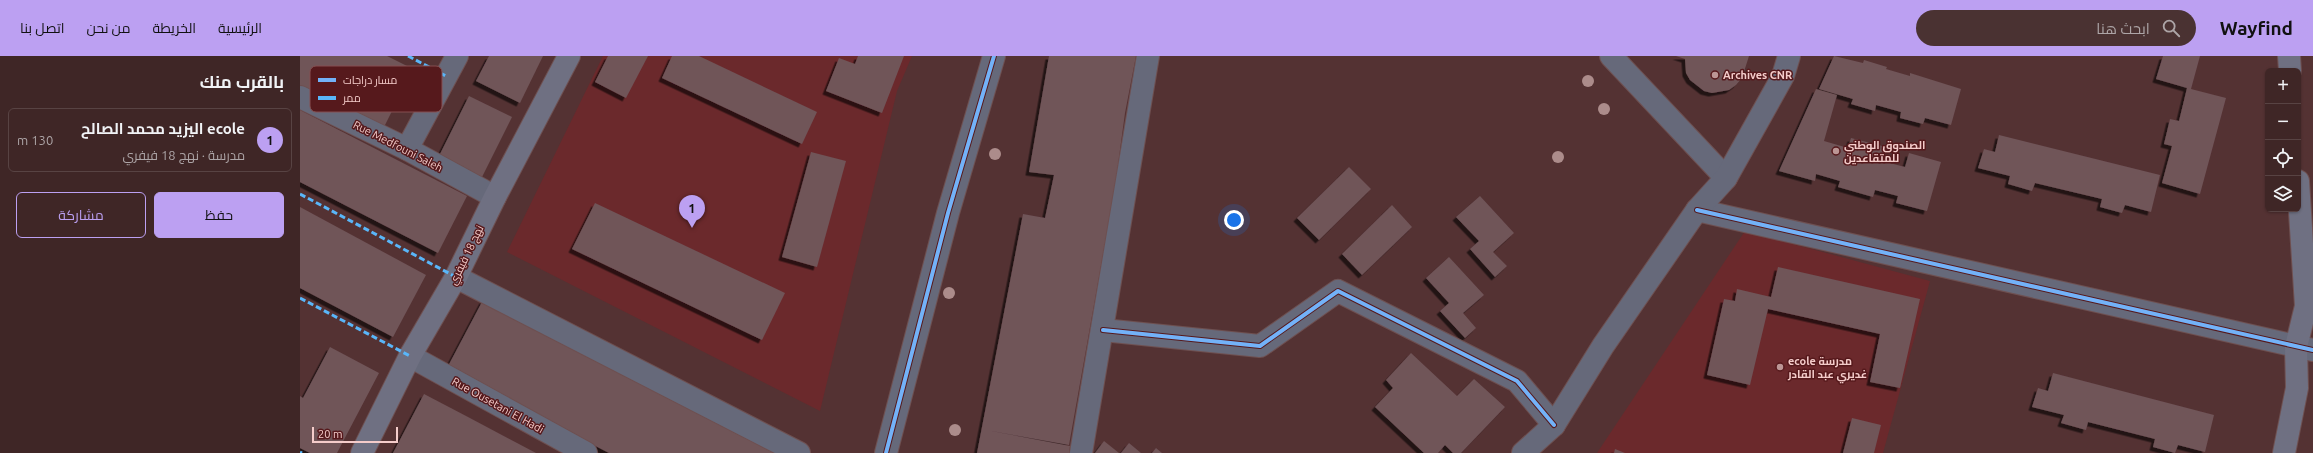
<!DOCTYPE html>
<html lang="ar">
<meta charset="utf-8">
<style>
:root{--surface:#3f2626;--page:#4a3232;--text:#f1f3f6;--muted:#ada5a7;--line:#584343;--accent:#bca0f2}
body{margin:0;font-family:Ubuntu,Cairo,sans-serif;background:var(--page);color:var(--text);direction:rtl}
.controls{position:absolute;right:12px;top:12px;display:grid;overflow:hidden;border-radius:6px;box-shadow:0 1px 3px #0004}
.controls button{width:36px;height:36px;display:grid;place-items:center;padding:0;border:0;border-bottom:1px solid var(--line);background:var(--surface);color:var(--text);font:20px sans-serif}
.scale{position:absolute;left:12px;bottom:10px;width:86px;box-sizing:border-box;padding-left:4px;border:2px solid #f4ccca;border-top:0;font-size:11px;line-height:14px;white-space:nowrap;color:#f4ccca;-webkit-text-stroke:3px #56191c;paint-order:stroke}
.you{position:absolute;left:934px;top:164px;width:14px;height:14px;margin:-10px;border:3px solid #fff;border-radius:50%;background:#1a73e8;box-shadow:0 0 0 6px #1a73e833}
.badge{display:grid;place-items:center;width:26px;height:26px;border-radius:50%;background:var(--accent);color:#111;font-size:13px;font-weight:700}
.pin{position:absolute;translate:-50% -33px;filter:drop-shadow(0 1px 2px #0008)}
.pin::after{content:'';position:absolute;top:21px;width:14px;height:12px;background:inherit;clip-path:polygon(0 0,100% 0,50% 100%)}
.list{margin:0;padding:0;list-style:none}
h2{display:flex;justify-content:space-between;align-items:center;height:52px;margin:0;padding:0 16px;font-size:17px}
h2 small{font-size:13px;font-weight:400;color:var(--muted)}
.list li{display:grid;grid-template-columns:26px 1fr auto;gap:12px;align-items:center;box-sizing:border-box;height:64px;margin:0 8px 8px;padding:0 8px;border:1px solid var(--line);border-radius:6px}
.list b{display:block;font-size:15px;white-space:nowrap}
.list p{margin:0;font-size:13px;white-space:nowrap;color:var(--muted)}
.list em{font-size:13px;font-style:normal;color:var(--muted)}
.actions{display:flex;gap:8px;padding:12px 16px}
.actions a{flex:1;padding:9px 0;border:1px solid var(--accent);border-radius:6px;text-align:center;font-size:14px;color:var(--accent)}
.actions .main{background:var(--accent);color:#111}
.icon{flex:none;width:22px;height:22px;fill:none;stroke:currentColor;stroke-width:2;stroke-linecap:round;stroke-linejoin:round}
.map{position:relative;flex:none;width:2013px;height:397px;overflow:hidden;direction:ltr}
header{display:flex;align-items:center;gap:24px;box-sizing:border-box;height:56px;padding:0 20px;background:var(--accent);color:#111}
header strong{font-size:19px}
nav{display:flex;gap:22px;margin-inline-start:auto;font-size:14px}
.search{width:280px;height:36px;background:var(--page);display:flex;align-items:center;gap:10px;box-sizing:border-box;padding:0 14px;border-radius:22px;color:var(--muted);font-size:15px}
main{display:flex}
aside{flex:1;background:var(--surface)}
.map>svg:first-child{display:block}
.built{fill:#6b292c}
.building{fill:#705458;filter:url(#shadow)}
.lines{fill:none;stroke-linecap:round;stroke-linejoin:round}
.minor-casing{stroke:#6e5051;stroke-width:24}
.major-casing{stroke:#6e5051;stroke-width:24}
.minor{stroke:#66697a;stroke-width:22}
.major{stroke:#6f7082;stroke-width:22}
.quiet{stroke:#59b6f9;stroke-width:3;stroke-dasharray:6 3;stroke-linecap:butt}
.cycleway-casing{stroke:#56191c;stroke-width:6}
.cycleway{stroke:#73b2f8;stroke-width:4}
.tree{fill:#ac8c8b}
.poi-dot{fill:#bc9695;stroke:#56191c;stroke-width:1.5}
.labels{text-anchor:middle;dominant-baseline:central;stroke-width:3;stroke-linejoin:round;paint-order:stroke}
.poi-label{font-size:11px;font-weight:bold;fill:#f4ccca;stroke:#56191c;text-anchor:start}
.street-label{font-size:11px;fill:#f4ccca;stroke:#56191c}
.key{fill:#56191c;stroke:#854f50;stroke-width:1}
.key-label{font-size:11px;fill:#f4ccca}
</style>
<header>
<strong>Wayfind</strong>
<div class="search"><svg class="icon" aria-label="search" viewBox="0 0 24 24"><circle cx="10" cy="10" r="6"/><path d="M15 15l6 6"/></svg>ابحث هنا</div>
<nav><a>الرئيسية</a><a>الخريطة</a><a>من نحن</a><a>اتصل بنا</a></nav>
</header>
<main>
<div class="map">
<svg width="2013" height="397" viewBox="0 0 2013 397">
<defs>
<filter id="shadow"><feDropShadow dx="-3.5" dy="3.5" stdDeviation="0" flood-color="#0009"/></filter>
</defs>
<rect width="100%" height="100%" fill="#543233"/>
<g class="built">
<path d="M303,0H612L597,35L520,355L207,196Z"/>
<path d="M1445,175L1630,225L1583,397H1297Z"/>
</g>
<g class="building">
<path d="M0,0H87L113,13L84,71L0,29Z"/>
<path d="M189,0H243L220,47L176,25Z"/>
<path d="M308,0H348L326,42L295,26Z"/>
<path d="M372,0H399L517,56L502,88L362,22Z"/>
<path d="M558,0H604L582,57L526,35L539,2L555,8Z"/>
<path d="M749,0H836L825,57L815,131L769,389L686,374L770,390L769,397H677L723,158L745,162L754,119L729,116Z"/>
<path d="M1376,0H1449L1442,22L1436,29L1429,34L1412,37L1404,35L1390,24L1386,17L1385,3Z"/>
<path d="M1534,0L1563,7L1564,4L1587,11L1586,13L1610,20V17L1661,33L1651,69L1625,62L1623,68L1600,62L1601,56L1576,49L1575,55L1551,48L1553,43L1519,33Z"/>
<path d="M1863,0H1900L1891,33L1926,42L1900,138L1862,127L1872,90L1864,88L1870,63L1879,65L1887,32L1856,23Z"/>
<path d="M1516,33L1537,39L1524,85L1548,92L1551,82L1586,91L1582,105L1605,111L1609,97L1641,106L1627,155L1596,147L1598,140L1575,134L1573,141L1538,131L1540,125L1516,118L1515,125L1479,115Z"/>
<path d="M169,40L212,61L180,125L137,104Z"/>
<path d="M0,54L167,140L138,197L0,126Z"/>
<path d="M1699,79L1860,119L1851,156L1825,149L1822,157L1800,151L1802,143L1735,127L1732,135L1708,128L1710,120L1678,112L1684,93L1695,96Z"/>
<path d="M511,96L546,105L517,211L482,201Z"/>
<path d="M1049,111L1071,133L1019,184L997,162Z"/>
<path d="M1180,140L1214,177L1193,196L1207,210L1195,221L1170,193L1179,185L1156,161Z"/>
<path d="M295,147L485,237L462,284L272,193Z"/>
<path d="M1092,149L1112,171L1062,219L1042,198Z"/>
<path d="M0,151L126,219L93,281L0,232Z"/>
<path d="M1149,201L1184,239L1163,257L1176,272L1165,282L1140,255L1149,247L1126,222Z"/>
<path d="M1478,211L1620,243L1600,332L1570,326L1580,278L1468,253L1450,329L1407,319L1424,243L1435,245L1437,233L1471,241Z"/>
<path d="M183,244L409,363L474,397H309L255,369L147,312Z"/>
<path d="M30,291L79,317L37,397H10L0,392V340L3,342Z"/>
<path d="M1111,297L1157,340L1174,323L1205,351L1161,397H1153L1145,389L1138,397H1124L1075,351L1093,332L1086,324Z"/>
<path d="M1753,317L1914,359L1905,396L1878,389L1875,397L1853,391L1855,383L1788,366L1786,374L1761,367L1764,359L1732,351L1738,332L1748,335Z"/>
<path d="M124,338L168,361L236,397H93Z"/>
<path d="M1552,362L1581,369L1574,397H1543Z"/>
<path d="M804,385L819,397H795Z"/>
<path d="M829,387L841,397H821Z"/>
<path d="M856,392L862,397H852Z"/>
<path d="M1315,393L1325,397H1314Z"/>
</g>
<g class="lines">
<g class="minor-casing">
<g id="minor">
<path d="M1311,0L1426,122"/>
<path d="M0,41L107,93L195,141"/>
<path d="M107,93L157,0"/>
<path d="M1397,154L2013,294"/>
<path d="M156,221L499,397"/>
<path d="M803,274L960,290L1038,235L1217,325L1254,369"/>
<path d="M110,300L286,397"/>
<path d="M586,397L648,157L694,0"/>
<path d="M781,397L848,0"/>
<path d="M1223,397L1254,369L1303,290L1397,154L1426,122L1483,20L1489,0"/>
</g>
</g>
<g class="major-casing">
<g id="major">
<path d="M1989,0L1990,15"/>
<path d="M62,397L110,300L156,221L195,141L269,0"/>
<path d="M1984,397L1997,332L1996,291L2006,250L1998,125"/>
</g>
</g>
<use href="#minor" class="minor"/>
<use href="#major" class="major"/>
<g class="quiet">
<path d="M108,0L146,20"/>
<path d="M0,138L156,221"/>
<path d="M0,242L110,300"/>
<path d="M0,396L2,397"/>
</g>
<g class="cycleway-casing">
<g id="cycleway">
<path d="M1397,154L2013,294"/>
<path d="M803,274L960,290L1038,235L1217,325L1254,369"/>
<path d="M586,397L648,157L694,0"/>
</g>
</g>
<use href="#cycleway" class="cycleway"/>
</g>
<g class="tree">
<circle cx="1288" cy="25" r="6"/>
<circle cx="1304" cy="53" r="6"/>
<circle cx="695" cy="98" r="6"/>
<circle cx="1258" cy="101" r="6"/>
<circle cx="649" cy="237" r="6"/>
<circle cx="655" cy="374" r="6"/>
</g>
<g class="poi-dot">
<circle cx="1415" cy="19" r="4"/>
<circle cx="1536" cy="95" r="4"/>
<circle cx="1480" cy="311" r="4"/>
</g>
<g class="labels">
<g class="poi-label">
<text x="1423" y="19">Archives CNR</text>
<text x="1544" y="89">الصندوق الوطني<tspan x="1544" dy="13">للمتقاعدين</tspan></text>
<text x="1488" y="305">ecole مدرسة<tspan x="1488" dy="13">غديري عبد القادر</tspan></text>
</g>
<g class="street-label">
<text transform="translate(98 90) rotate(27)">Rue Medfouni Saleh</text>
<text transform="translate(166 199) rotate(-64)">نهج 18 فيفري</text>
<text transform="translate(198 349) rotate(29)">Rue Ousetani El Hadi</text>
</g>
</g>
<rect x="10" y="10" width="132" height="46" rx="6" class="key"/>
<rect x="18" y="22" width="18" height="4" fill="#73b2f8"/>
<rect x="18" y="40" width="18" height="4" fill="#59b6f9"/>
<g class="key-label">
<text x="43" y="28">مسار دراجات</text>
<text x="43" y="46">ممر</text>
</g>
</svg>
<div class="controls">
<button>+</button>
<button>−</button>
<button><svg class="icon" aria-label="locate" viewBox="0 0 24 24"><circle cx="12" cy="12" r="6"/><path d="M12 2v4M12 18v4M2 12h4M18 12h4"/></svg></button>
<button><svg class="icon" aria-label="layers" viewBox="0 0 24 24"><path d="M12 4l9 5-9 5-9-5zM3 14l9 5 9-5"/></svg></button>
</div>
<div class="scale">20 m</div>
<div class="you"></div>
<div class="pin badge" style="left:392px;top:172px">1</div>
</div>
<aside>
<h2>بالقرب منك<small></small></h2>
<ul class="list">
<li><span class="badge">1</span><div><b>ecole اليزيد محمد الصالح</b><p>مدرسة · نهج 18 فيفري</p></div><em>130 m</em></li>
</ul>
<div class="actions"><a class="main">حفظ</a><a>مشاركة</a></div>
</aside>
</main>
